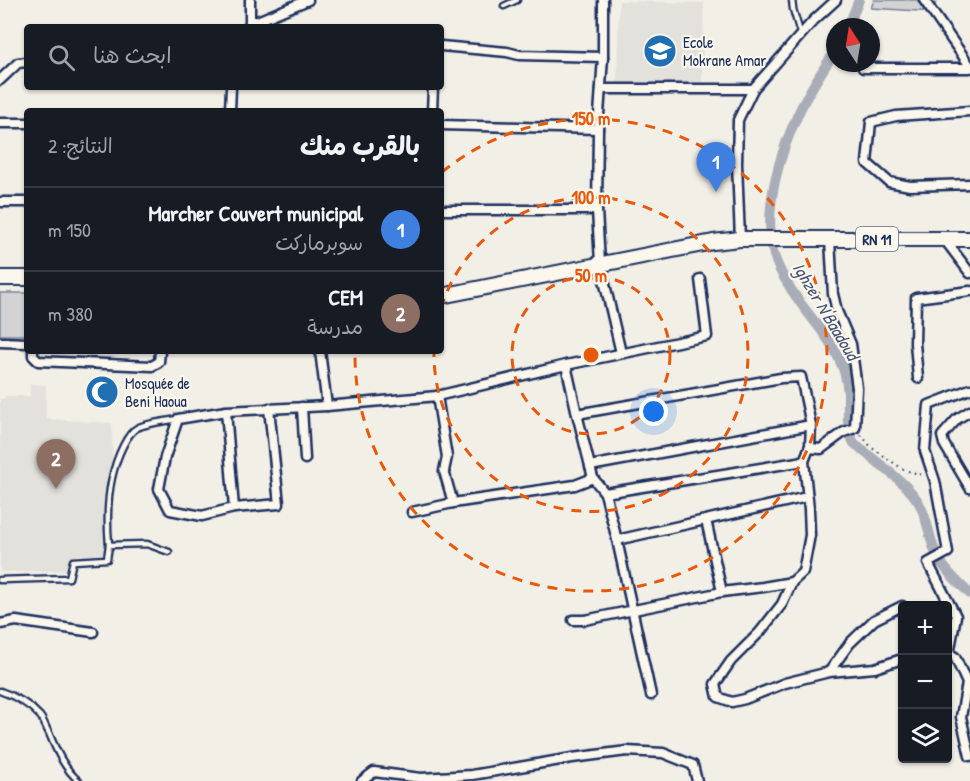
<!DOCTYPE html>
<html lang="ar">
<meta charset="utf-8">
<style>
:root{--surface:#171b24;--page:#242831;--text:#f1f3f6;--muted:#9ea1a6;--line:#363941;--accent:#1f6fb2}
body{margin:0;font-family:"Patrick Hand","Playpen Sans Arabic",sans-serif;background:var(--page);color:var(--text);direction:rtl}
.controls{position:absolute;right:18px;bottom:18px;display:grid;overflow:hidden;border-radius:6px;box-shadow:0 2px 4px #0004}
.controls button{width:54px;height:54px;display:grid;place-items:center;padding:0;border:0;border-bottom:2px solid var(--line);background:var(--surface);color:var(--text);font:30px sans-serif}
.compass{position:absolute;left:826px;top:18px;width:54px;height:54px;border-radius:50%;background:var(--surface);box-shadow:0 2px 4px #0004;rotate:348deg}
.you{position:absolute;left:654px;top:412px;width:21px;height:21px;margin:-15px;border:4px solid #fff;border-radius:50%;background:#1a73e8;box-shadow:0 0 0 9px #1a73e833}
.badge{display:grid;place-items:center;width:39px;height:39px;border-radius:50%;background:var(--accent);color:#fff;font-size:20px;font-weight:700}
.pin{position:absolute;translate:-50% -50px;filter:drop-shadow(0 2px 3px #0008)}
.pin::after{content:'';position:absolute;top:32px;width:21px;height:18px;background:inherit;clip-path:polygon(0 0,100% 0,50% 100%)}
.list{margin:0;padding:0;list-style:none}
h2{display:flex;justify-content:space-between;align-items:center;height:78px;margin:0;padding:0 24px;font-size:26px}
h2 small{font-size:20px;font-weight:400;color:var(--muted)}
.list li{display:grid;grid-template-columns:39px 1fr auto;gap:18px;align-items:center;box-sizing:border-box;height:84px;padding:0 24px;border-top:2px solid var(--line)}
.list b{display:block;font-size:22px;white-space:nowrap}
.list p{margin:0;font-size:20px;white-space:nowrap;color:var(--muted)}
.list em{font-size:20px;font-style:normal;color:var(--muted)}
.icon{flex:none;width:33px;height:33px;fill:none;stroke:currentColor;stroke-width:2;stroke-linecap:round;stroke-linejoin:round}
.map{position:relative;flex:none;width:970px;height:781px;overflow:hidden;direction:ltr}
.search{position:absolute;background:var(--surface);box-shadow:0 2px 4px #0004;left:24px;top:24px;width:420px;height:66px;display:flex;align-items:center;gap:15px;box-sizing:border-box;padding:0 21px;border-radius:6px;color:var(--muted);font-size:22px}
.panel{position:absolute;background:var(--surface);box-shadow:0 2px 4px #0004;left:24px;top:108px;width:420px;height:246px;border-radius:6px;direction:rtl}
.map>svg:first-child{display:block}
.built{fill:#e2e1dc}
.green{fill:#d2d3d2;stroke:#768198;stroke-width:1.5}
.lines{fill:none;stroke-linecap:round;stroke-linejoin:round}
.canal{stroke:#a9adb7;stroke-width:10}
.service-casing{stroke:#1b2f5e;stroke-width:9}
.minor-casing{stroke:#1b2f5e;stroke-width:13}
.primary-casing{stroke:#1b2f5e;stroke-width:18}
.path{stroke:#1b2f5e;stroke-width:2;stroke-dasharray:1.5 4.5;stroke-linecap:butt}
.service{stroke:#fbf7ec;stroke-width:4.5}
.minor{stroke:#fbf7ec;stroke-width:8}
.primary{stroke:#fbf7ec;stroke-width:14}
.ring{fill:none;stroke:#e8590c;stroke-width:3;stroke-dasharray:10 8}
.labels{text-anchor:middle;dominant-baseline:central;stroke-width:4.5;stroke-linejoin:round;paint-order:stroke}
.shield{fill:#fbf7ec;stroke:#5e6b89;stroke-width:1.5}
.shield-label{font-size:15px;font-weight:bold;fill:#1b2f5e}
.poi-label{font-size:16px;fill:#1b2f5e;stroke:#fbf7ec;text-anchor:start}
.water-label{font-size:18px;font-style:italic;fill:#465579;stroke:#fbf7ec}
.centre{fill:#e8590c;stroke:#fbf7ec;stroke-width:3}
.ring-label{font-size:18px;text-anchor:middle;font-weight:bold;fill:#e8590c;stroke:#fbf7ec;stroke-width:4.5;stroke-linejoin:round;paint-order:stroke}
</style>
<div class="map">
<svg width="970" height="781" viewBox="0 0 970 781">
<rect width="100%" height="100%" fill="#f2efe6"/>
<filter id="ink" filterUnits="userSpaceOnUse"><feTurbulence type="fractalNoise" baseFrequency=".0167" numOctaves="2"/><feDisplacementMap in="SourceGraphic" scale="12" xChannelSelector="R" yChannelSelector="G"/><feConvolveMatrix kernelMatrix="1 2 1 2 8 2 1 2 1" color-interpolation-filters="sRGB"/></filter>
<g filter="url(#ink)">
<g class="built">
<path d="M619,1L704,3L702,87L617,86Z"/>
<path d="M30,384L46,385V419L112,423L114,555H76L77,570L0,572V399H4L5,396H30Z"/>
</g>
<g class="green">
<path d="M874,0H936L934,12L871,8Z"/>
<rect x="0" y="293" width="27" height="42"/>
</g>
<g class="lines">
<g class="canal">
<path d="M848,27L859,0"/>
<path d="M835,51C823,70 810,89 800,110C780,152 762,209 774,255C777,265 782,275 788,284C802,310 828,333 839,359C845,370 847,382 848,394C848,411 846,429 854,443C874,461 906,481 919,503C928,519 929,539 937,556C945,571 958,582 970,594"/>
</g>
<g class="service-casing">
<g id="service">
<path d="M792,0L793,9L801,36"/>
<path d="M504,6L517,0"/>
<path d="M169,552L147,544L109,545C106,512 108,476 123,446C126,440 131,431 137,428C146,423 167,421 178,419"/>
<path d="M0,580L69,578L73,561L107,559L109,545"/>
<path d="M0,691C15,696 29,704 40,716C44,721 46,728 49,733C56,750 65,770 79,781"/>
</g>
</g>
<g class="minor-casing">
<g id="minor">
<path d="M603,0V57L598,129L597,210L600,263L621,353"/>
<path d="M924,0L970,66"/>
<path d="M250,24L308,0"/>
<path d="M248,26L250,24V0"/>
<path d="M441,46L507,52L519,55L603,57"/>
<path d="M863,68H970"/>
<path d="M0,80L18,63L27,62"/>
<path d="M601,89H753L738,120L737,164L740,239"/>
<path d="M753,89L813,21L836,0"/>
<path d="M230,111L231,87"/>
<path d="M432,111L433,87"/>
<path d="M970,111L896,116L871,122L867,163L889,182L910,186L970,184"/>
<path d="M0,123H27"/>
<path d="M441,125L598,129"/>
<path d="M0,202H27"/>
<path d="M441,210H597"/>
<path d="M945,240L970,273"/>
<path d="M0,342L27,343"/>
<path d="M33,351V356L38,361L152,366L159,362L160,351"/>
<path d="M320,351L327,406"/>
<path d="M566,365L577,414L593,478L605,493L617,540L651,695"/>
<path d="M918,378L915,343L916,298L970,291"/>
<path d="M437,396L447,457L444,471L453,503L575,485L593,478"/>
<path d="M302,407L305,459"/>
<path d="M226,411L234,508L202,516L170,510L159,489L165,457L178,419L226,411L327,406L437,396L566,365L707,336L700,279"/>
<path d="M970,411L957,419L942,436L944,444L970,488"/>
<path d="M577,414L781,378L801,377L811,425L810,446L804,461L809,509L810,535L803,572L792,582"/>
<path d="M809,448L821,449L844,432L855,428L857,388L851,344L837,311L833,294L830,239"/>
<path d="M590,466L811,425"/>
<path d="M605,493L804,461"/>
<path d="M234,508L279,504L269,408"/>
<path d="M412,512L453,503"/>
<path d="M706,520L722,592"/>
<path d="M617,540L807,497"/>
<path d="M573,620H585L722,592L763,587L792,582L782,604L760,632L731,661L715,684L718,697L732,702L745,699L785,683L829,672L875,668L902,659"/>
<path d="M0,624L16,621L93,632"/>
<path d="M948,653L955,657L967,683L961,717L970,756"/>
<path d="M949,654L956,616L928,563L948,552L935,481L925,451L929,405L970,389"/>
<path d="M829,672L850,643L874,620L902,606"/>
<path d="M362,781L374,772L421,778L472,775L572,758L627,751L663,753L693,765L697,781"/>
</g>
</g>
<g class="primary-casing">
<g id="primary">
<path d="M0,278H27"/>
<path d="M441,296L713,242L740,239H970"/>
</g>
</g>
<path class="path" d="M861,435L872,448L904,470L923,475"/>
<use href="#service" class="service"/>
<use href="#minor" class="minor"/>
<use href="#primary" class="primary"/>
</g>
</g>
<g class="ring">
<circle cx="591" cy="355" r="79"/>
<path d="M441 308A157 157 0 1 1 434 352"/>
<path d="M442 172A236 236 0 1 1 355 353"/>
</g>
<defs>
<g id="school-disc" transform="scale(1.725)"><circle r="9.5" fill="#1f6fb2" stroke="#fbf7ec"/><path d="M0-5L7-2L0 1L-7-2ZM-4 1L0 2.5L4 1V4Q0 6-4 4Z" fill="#fff"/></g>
<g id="mosque-disc" transform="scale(1.725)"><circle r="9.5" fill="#1f6fb2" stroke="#fbf7ec"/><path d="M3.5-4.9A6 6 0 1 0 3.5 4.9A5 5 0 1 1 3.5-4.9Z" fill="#fff"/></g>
</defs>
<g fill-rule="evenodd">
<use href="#school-disc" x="660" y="51"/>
<use href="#mosque-disc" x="102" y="392"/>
</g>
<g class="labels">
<rect class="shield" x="856" y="227" width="42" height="24" rx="4.5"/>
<g class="shield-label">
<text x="877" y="239">RN 11</text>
</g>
<g class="poi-label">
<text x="683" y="42">Ecole<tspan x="683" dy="18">Mokrane Amar</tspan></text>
<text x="125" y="383">Mosquée de<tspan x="125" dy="18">Beni Haoua</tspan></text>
</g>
<g class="water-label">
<text transform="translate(826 311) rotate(59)">Ighzer N'Baadoud</text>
</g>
</g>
<circle cx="591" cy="355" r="9" class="centre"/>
<g class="ring-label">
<text x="591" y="125">150 m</text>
<text x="591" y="204">100 m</text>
<text x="591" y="282">50 m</text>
</g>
</svg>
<div class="controls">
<button>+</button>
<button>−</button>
<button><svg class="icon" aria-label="layers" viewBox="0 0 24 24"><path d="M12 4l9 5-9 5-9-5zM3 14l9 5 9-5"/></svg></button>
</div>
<svg class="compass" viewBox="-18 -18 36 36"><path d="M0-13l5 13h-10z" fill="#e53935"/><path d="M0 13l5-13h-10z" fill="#9ea1a6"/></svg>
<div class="you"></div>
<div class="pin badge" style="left:716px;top:192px;background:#3f7fe0">1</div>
<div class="pin badge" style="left:56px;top:489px;background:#8d6e63">2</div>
<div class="search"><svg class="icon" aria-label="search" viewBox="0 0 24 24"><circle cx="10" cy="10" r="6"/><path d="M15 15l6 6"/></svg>ابحث هنا</div>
<section class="panel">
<h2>بالقرب منك<small>النتائج: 2</small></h2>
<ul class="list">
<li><span class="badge" style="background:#3f7fe0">1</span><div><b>Marcher Couvert municipal</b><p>سوبرماركت</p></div><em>150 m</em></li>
<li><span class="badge" style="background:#8d6e63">2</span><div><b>CEM</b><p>مدرسة</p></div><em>380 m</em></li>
</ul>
</section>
</div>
